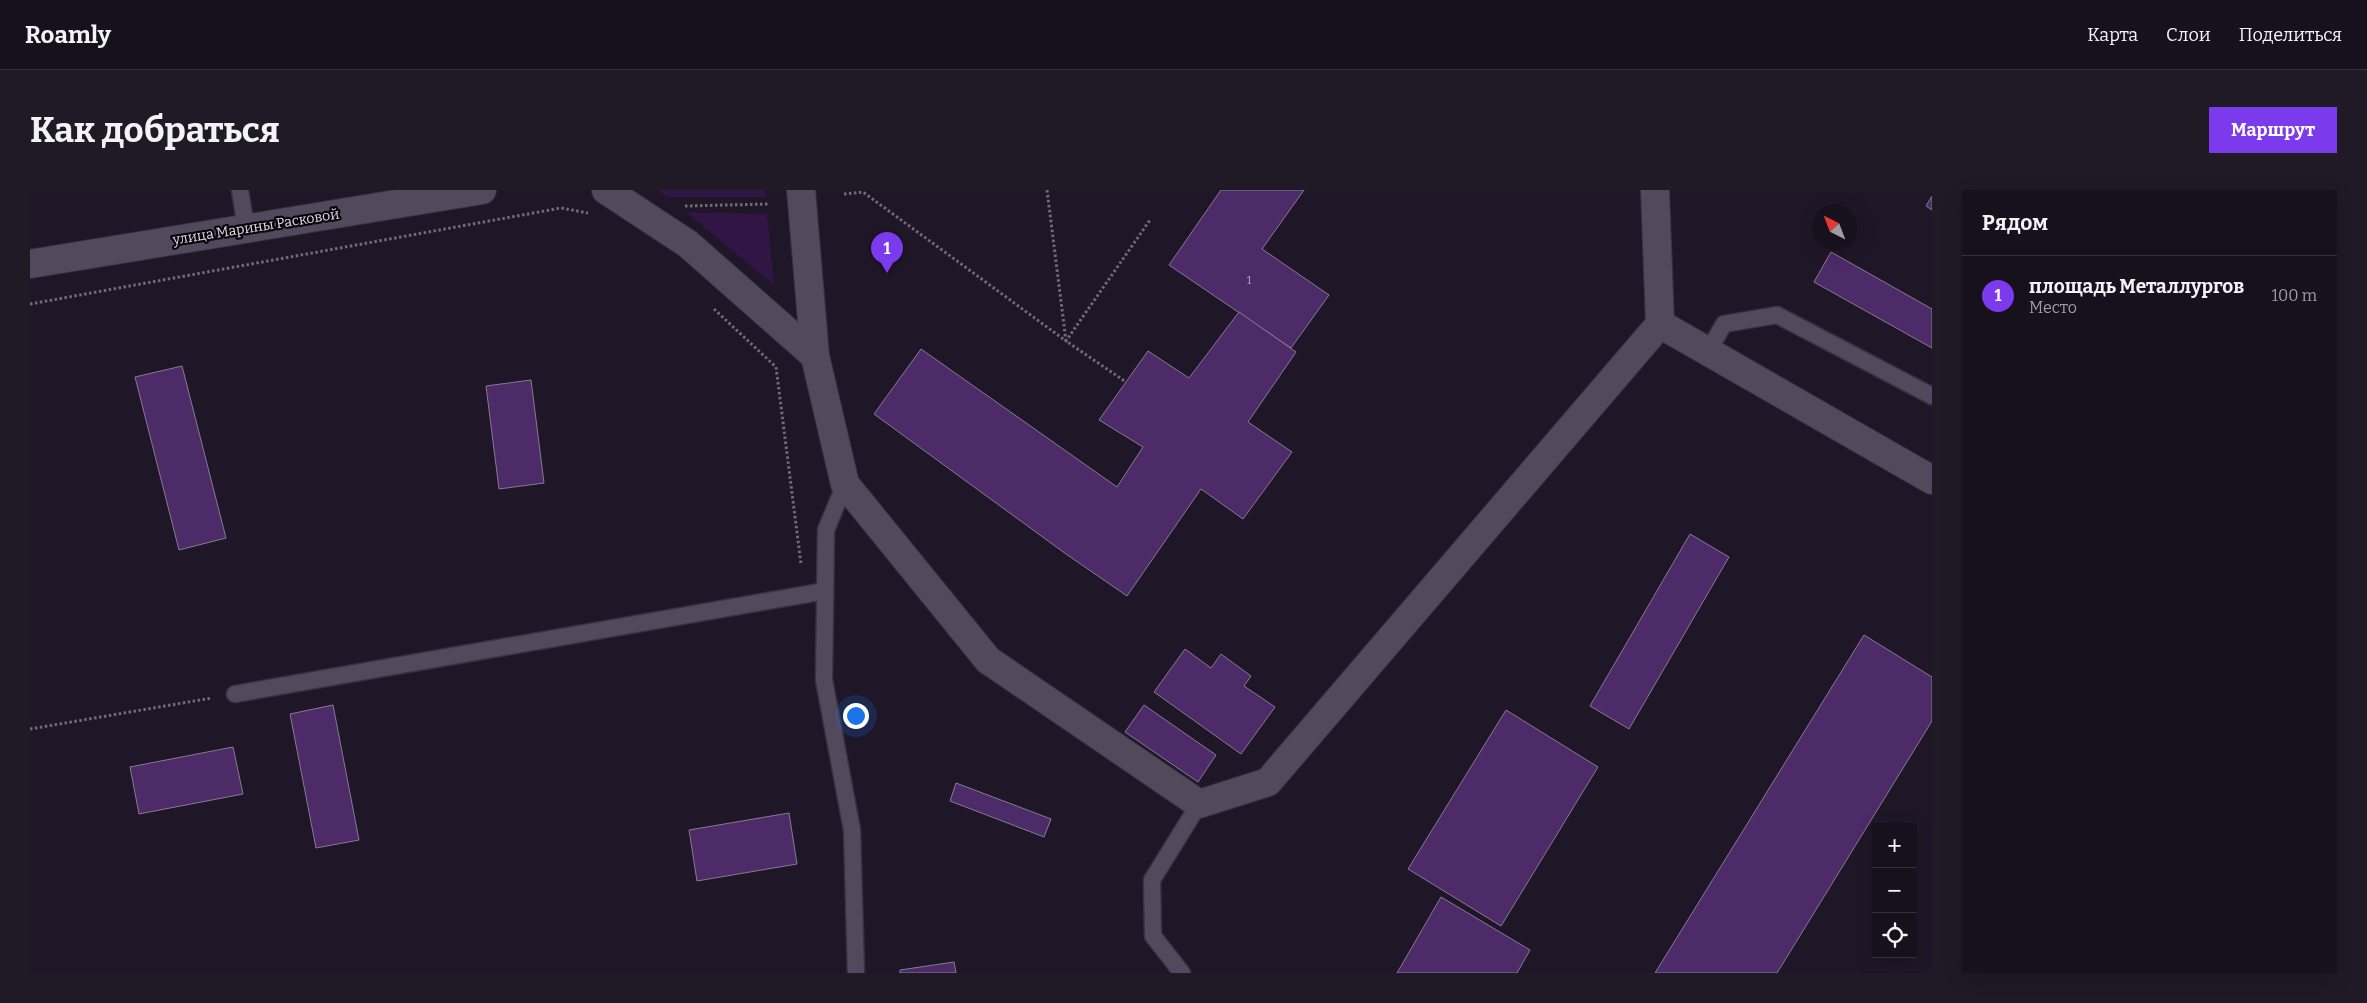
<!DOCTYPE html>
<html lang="ru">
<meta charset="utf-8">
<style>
:root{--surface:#17101d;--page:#201926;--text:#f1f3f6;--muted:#9e9da4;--line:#36303b;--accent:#7c3aed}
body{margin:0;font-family:Bitter,serif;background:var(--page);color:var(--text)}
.controls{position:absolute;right:15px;bottom:15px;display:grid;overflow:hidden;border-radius:0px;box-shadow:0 5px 20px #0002}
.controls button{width:45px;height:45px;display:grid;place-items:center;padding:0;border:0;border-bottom:1px solid var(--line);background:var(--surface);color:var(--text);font:25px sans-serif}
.compass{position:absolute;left:1782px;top:15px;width:45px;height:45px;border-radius:50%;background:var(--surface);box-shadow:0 5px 20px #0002;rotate:318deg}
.you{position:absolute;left:825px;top:525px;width:18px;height:18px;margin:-12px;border:4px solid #fff;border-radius:50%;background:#1a73e8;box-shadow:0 0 0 8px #1a73e833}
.badge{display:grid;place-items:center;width:32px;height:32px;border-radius:50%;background:var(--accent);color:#fff;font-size:16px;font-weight:700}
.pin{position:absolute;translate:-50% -41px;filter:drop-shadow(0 1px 2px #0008)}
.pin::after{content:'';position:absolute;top:26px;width:18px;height:15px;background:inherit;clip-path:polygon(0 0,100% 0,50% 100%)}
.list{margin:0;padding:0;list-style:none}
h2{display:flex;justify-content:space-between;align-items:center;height:65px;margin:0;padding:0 20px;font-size:21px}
h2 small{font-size:16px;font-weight:400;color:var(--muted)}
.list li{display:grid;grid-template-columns:32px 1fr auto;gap:15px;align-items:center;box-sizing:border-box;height:80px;padding:0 20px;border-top:1px solid var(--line)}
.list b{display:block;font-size:19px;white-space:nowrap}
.list p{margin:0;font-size:16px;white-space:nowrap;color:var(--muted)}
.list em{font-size:16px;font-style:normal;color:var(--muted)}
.icon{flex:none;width:28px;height:28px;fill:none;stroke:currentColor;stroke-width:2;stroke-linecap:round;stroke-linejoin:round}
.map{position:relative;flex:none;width:1902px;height:783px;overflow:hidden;border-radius:0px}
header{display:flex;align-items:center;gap:30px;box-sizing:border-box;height:70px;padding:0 25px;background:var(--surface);border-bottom:1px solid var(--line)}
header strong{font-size:24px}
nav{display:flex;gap:28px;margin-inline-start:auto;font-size:18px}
.intro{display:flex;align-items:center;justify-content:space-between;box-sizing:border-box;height:120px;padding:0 30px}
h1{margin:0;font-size:35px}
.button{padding:12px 22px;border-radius:0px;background:var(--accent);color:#fff;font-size:18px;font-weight:700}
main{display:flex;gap:30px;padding:0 30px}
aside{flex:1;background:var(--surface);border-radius:0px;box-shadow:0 5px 20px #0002}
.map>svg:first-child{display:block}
.green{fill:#311645}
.building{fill:#4d2a68;stroke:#867b91}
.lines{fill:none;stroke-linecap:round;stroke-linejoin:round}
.service-casing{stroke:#38323f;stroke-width:19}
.minor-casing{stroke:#38323f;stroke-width:30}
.tertiary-casing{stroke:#38323f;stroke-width:30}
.secondary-casing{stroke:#38323f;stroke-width:30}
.path{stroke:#726a79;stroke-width:3;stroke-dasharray:2.5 2.5;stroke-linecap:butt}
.service{stroke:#53495d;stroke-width:16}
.minor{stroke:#53495d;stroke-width:28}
.tertiary{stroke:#53495d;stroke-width:28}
.secondary{stroke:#53495d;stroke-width:28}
.labels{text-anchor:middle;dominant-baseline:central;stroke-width:4.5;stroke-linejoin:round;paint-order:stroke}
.number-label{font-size:11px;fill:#bbaec6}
.street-label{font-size:14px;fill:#e0dae6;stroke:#07050b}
</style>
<header>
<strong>Roamly</strong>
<nav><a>Карта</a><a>Слои</a><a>Поделиться</a></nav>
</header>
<div class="intro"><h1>Как добраться</h1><a class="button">Маршрут</a></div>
<main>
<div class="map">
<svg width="1902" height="783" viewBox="0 0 1902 783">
<rect width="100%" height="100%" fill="#1f1627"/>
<g class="green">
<path d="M628,0H735L736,7H637Z"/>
<path d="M656,22L737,24L744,95Z"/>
</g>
<g class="building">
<path d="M1191,0H1274L1232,59L1299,105L1261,158L1139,75Z"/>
<path d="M1902,6V20L1896,16Z"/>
<path d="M1801,62L1902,119V158L1784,92Z"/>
<path d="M1209,122L1266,162L1218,232L1262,262L1213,329L1171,299L1097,406L1036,364L844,224L891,159L1087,297L1113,257L1069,230L1118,161L1159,188Z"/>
<path d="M152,176L196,348L149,360L105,187Z"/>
<path d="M501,190L514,293L469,299L456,196Z"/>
<path d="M1660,344L1699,367L1599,539L1560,516Z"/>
<path d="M1834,445L1902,487V531L1747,783H1625Z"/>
<path d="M1155,459L1181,478L1191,464L1221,486L1214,496L1245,517L1211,564L1124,502Z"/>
<path d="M303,515L329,650L286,658L260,524Z"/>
<path d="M1114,515L1186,565L1168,592L1095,542Z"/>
<path d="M1476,520L1568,577L1471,736L1378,679Z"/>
<path d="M203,557L213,604L109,624L100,577Z"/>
<path d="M926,593L1021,629L1014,647L920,611Z"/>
<path d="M759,623L767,674L667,691L659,640Z"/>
<path d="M1411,707L1500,760L1487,783H1367Z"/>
<path d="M924,772L926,783H870V780Z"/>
</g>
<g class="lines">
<g class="service-casing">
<g id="service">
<path d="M210,0L216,38"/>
<path d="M1678,161L1694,134L1747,125L1902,206"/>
<path d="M815,294L796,340L794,490L822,640L826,783"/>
<path d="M205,504L795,401"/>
<path d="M1152,783L1123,746L1122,690L1169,614"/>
</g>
</g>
<g class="minor-casing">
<g id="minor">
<path d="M1625,0L1630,134L1902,290"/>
<path d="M958,470L1169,614L1238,592L1630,134"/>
</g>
</g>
<g class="tertiary-casing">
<g id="tertiary">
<path d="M576,0L658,54L785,166"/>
<path d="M771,0L785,166L815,294L958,470"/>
</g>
</g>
<g class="secondary-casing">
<path id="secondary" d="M0,74L452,0"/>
</g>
<g class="path">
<path d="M1017,0L1036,151L1096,192"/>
<path d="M814,4L833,2L1036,151L1120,30"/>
<path d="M655,16L739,14"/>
<path d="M0,114L531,18L558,23"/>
<path d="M684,119L746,177L771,374"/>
<path d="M0,539L182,508"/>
</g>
<use href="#service" class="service"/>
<use href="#minor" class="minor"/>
<use href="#tertiary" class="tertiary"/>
<use href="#secondary" class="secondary"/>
</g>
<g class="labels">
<g class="number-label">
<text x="1219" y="90">1</text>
</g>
<g class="street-label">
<text transform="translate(226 37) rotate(-9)">улица Марины Расковой</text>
</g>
</g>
</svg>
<div class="controls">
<button>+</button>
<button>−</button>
<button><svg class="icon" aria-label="locate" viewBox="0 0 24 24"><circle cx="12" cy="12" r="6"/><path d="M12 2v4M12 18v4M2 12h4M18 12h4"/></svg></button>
</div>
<svg class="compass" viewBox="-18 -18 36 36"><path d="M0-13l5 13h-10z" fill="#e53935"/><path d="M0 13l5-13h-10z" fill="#9e9da4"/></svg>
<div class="you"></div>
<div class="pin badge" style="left:857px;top:83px">1</div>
</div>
<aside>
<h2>Рядом<small></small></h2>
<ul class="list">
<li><span class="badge">1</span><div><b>площадь Металлургов</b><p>Место</p></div><em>100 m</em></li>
</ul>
</aside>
</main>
